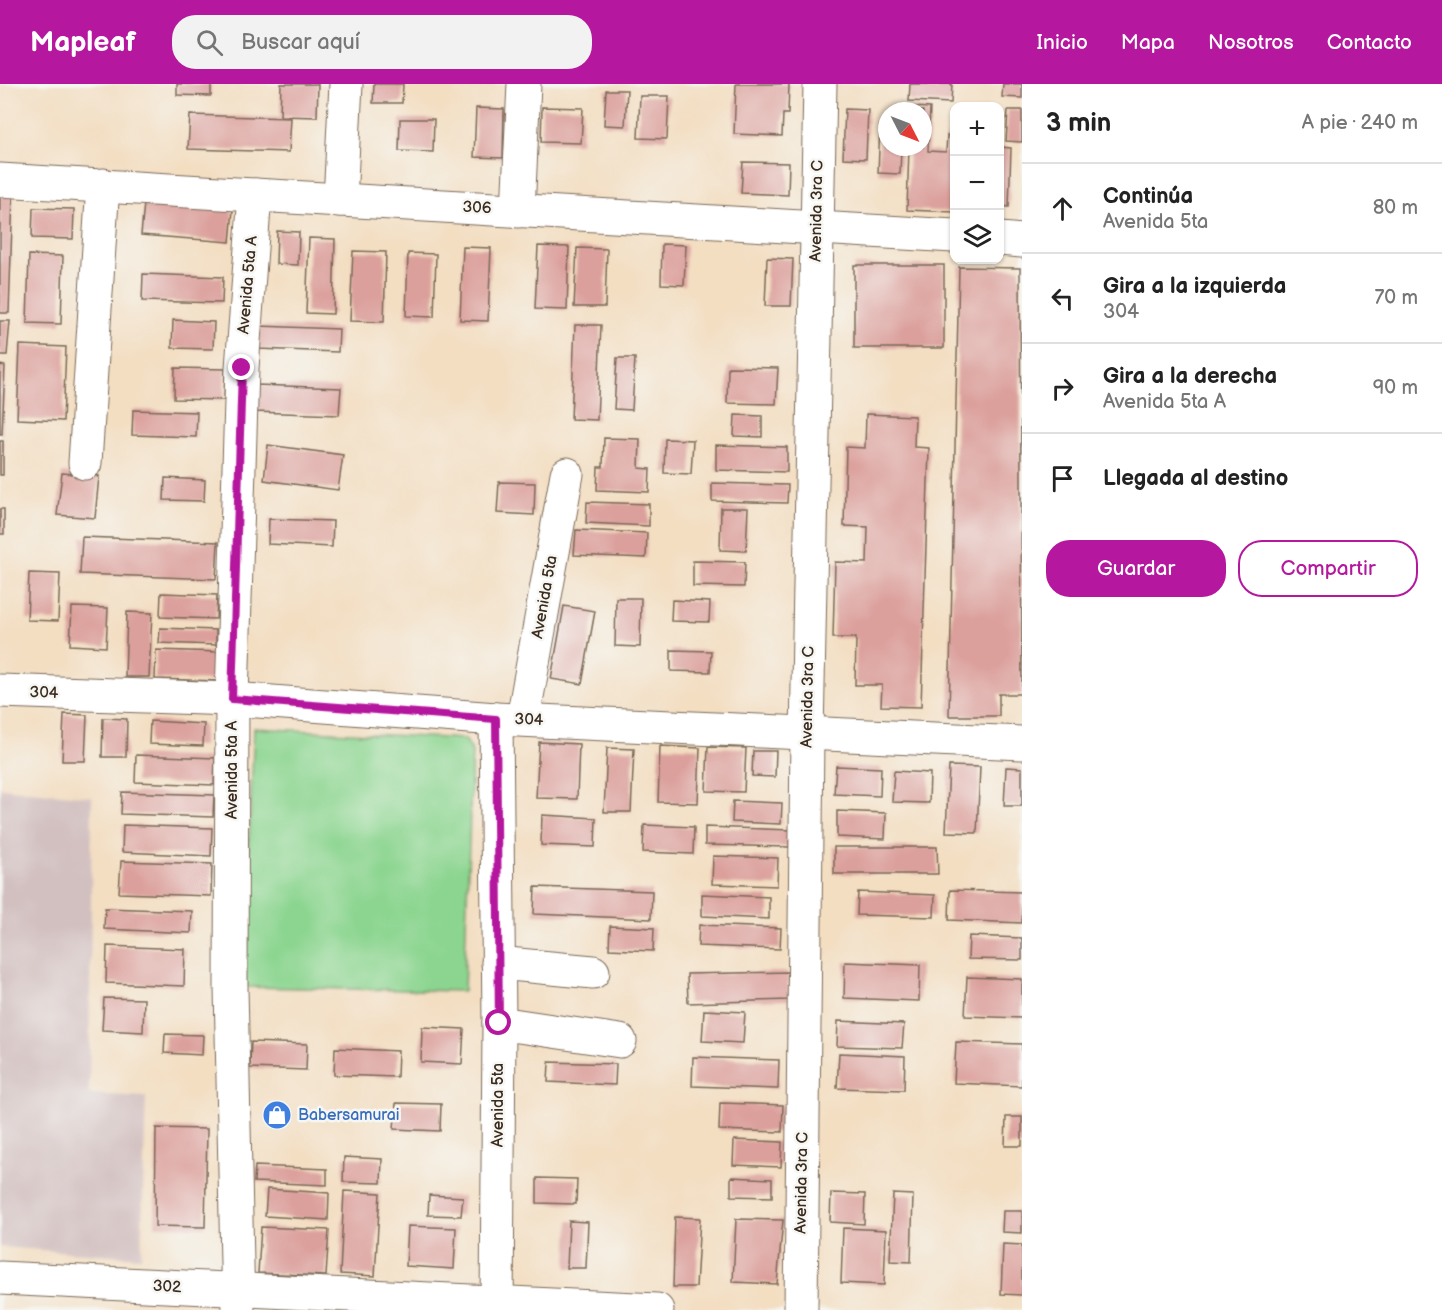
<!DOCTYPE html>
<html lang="es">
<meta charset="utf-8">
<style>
:root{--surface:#fff;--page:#f2f2f2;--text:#222;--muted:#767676;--line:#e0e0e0;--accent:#b5179e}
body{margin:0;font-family:"Balsamiq Sans",sans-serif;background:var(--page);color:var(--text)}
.controls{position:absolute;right:18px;top:18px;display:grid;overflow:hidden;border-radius:12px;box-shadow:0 2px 4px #0004}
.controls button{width:54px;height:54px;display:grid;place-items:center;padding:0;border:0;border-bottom:2px solid var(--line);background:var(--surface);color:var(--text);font:30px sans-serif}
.compass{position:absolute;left:878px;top:18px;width:54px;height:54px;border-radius:50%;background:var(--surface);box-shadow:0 2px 4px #0004;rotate:132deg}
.stop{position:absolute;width:18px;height:18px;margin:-14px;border:4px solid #b5179e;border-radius:50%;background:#fff}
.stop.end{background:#b5179e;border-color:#fff;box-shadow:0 2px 6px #0008}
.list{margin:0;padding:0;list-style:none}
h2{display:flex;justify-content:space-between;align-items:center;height:78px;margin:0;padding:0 24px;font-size:26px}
h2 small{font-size:20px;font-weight:400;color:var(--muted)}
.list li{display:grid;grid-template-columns:39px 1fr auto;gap:18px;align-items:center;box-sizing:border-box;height:90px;padding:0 24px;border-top:2px solid var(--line)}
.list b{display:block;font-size:22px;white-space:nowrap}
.list p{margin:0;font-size:20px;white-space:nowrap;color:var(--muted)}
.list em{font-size:20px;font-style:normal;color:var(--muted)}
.actions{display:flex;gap:12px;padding:18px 24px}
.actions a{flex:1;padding:14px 0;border:2px solid var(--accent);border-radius:24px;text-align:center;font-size:21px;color:var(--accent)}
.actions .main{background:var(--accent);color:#fff}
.icon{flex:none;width:33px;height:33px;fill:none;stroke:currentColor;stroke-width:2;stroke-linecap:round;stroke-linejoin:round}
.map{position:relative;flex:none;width:1022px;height:1226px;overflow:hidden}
header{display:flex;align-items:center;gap:36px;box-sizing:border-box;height:84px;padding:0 30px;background:var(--accent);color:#fff}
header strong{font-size:28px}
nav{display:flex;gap:33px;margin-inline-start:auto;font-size:21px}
.search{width:420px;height:54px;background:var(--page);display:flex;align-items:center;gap:15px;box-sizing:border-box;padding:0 21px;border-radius:24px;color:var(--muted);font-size:22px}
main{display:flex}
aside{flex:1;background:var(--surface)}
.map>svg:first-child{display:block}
.industrial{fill:#d2bfc0}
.green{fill:#8cd590;stroke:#648057;stroke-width:1.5}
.building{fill:#dca09c}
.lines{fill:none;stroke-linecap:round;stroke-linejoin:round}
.minor-casing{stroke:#7b6957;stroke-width:35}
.minor{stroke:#fff;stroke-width:33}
.route{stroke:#b5179e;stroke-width:8}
.labels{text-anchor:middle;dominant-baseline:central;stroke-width:5;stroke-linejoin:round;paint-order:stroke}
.street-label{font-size:16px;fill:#3b2a1e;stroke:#f6f6f2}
.shop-label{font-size:16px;fill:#366cbe;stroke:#f6f6f2;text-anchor:start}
</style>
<header>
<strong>Mapleaf</strong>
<div class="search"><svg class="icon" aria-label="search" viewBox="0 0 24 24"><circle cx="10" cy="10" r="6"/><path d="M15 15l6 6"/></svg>Buscar aquí</div>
<nav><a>Inicio</a><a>Mapa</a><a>Nosotros</a><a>Contacto</a></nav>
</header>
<main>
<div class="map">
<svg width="1022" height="1226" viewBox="0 0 1022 1226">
<rect width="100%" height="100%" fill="#f6f6f2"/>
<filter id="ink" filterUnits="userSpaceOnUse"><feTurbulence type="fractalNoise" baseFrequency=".0167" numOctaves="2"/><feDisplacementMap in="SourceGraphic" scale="12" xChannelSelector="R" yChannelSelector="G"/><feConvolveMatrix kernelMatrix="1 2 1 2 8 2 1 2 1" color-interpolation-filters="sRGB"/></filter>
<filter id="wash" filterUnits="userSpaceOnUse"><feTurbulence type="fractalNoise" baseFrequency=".008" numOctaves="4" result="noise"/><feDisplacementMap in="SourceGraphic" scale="24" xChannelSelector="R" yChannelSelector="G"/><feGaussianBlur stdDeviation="1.35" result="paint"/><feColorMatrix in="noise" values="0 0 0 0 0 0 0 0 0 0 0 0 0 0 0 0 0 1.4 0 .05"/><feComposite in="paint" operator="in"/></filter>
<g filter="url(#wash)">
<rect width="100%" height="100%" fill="#f3dec2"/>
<path class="industrial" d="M0,704L92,713L89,1010L146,1013L141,1173L0,1163Z"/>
<path class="green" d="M254,644L465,655L472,667L464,907L243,903Z"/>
<g id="blocks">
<g class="building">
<path d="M177,0H211V12L177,11Z"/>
<path d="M281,0H318L317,33L280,32Z"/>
<path d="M374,0H403L402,19H373Z"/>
<path d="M736,0H789L788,30H783L782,52L734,50Z"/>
<path d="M910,0H952L951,19L909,17Z"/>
<path d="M1003,0H1022V14L1002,13Z"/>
<path d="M606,6H627L625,42L604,41Z"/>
<path d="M640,12H669L667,55L638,54Z"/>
<path d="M542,23L583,24L581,59L541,58Z"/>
<path d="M911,23L930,24L928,67L946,68L947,51L954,52V128L907,126L909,63H923V27H911Z"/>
<path d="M476,24L504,25L503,74L474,73Z"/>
<path d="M845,25L868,26L866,75L843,74Z"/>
<path d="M1008,26H1022V58L1006,57Z"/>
<path d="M190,31L291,34L289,68L188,65Z"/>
<path d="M400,35H434L433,68L399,67Z"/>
<path d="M880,41L887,42V63H901L900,90L878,89Z"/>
<path d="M1000,63L1011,64L1009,123L1000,122Z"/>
<path d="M743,78L789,79L788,111L741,109Z"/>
<path d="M0,108L13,109L9,229H0Z"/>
<path d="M144,119L233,126L230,158L141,151Z"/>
<path d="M33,124L74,125L73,155L32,154Z"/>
<path d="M277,147L299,148L298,181L276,180Z"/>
<path d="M309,154L335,155L333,230L306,229Z"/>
<path d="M662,160L686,161L684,201L661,200Z"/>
<path d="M538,162L569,163L567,226L535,225Z"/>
<path d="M463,163L491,164L488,237L460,236Z"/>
<path d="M577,164L607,165L605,223H574Z"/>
<path d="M353,167L386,168L384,238L350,237Z"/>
<path d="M408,169L436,170L434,233L406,232Z"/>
<path d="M29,171L63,172L61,240L27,239Z"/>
<path d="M767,174L793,175L791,222H765Z"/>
<rect x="854" y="181" width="90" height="83"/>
<path d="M959,183L1020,184L1022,610H999V632H949Z"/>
<path d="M143,190L223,193L222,219L142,217Z"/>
<path d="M173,236L214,238L213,265L172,264Z"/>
<path d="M0,237H10L7,271H0Z"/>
<path d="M575,241H601L597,336L571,335Z"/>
<path d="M259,242L339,245L338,268L258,265Z"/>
<path d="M20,261L66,263L63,337L17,335Z"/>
<path d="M617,274H635L632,326L614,325Z"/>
<path d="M0,281L5,282L2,350H0Z"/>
<path d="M728,283L778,284L776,320L727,319Z"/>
<path d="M175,284L225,285L224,316L174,315Z"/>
<path d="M256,301L341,304L339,331L255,328Z"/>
<path d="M133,326L197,328L196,353L132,351Z"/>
<path d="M866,330L915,332L914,363L929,364L921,623L881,622L882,601H855L856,554H833L835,478L867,479L868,443L844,442L846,363L865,364Z"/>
<path d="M735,331L762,332V353L734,352Z"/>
<path d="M604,354L640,355L639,384L650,385L649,408L597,406L598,383H603Z"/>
<path d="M665,355L693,356L691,390L664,389Z"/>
<rect x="0" y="357" width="3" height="34"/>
<path d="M268,361L343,371L338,406L264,396Z"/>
<path d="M716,361L787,363V388L716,386Z"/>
<path d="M62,389L99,392L95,434L57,431Z"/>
<path d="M165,394L205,396L204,417L164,416Z"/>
<path d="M499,398L535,399L534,431L497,429Z"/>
<path d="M712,399L788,401L787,419L712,417Z"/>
<path d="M587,418L649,420V442L586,439Z"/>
<path d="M721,424H748L746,467L720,466Z"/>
<rect x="0" y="425" width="4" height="25"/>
<path d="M269,435L333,437L332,463L268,460Z"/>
<path d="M576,446L647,449L646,474L574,471Z"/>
<path d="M82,453L218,458L216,495L80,490Z"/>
<path d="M693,477L745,478L744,503L693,502Z"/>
<path d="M29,489L60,490L58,537L27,536Z"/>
<path d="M161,509L217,511L216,535L160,533Z"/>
<path d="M616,514H641L640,563L615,562Z"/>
<path d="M672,516L710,518L709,538L671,537Z"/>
<path d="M564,522L595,527L582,600L551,595Z"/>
<path d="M72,523L108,524L106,563L70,561Z"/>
<path d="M127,528L152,529L149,593H125Z"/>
<path d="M160,544L216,546V561L159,559Z"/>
<path d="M156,566L220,568L219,597L155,595Z"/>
<path d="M671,566L711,567L710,588L671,587Z"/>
<path d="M64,630L87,631L85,677H62Z"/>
<path d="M103,634L127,635L126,673H102Z"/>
<path d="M150,637L204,640L203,662L149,660Z"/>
<path d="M539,658L579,660L577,715L536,714Z"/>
<path d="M660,662L700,664L698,719L658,718Z"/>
<path d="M708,663L746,664L744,708L706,707Z"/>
<path d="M607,664L634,665L631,728H604Z"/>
<path d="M753,667H776L775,693L752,692Z"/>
<path d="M136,671L215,674L214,701L135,698Z"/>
<path d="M836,682L881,684L880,712L834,710Z"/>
<path d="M949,682L980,683L977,749L946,748Z"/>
<path d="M1006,683L1022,684V722H1004Z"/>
<path d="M894,687L930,689L929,719L892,718Z"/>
<path d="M122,708L214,711L213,733L121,730Z"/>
<path d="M733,717L782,719L781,740L732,738Z"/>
<path d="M837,727L886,729L885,755L837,753Z"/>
<path d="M542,731L596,734L595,763L541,761Z"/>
<path d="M123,741L212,744L211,772L122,768Z"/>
<path d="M644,741L694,743L693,770L643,768Z"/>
<path d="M705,743L790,746L789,763L705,761Z"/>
<path d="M834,763H937L938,790H834Z"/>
<path d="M713,772L778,774L777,802L712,800Z"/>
<path d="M121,777L212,780L211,812L119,809Z"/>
<path d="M535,803L652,807L651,835L534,830Z"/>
<path d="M950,806L1022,808V839L949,836Z"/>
<path d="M858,808L935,811L934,833L857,831Z"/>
<path d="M702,810L769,813V835L702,832Z"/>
<path d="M105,824L192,827L191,849L104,845Z"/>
<path d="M699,841L781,844L780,865L698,862Z"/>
<path d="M610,842L654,844L653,867L609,865Z"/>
<path d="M969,852L1022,854V876L968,875Z"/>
<path d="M107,862L185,865L184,902L106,899Z"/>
<path d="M845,878L920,881L919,917L844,914Z"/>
<path d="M788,888L789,916L688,919L687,890Z"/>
<path d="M967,893L1022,895V934L965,932Z"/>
<path d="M104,914L144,915L143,948L102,946Z"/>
<path d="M704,926L745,928L743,959L702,957Z"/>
<path d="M838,937L904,940L902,964L837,962Z"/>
<path d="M422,943L464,945L462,980L421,978Z"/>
<path d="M165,950L203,951L202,971L164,969Z"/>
<path d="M251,958L307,960L306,986L250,984Z"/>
<path d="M956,958L1022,960V1002L954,999Z"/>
<path d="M335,964L398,967L397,993L334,991Z"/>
<path d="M839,969L905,972L904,1006L837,1004Z"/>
<path d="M693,973L779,976L778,1005L692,1002Z"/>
<path d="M549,978L616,980L615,1001L548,998Z"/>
<path d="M396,1019L441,1020L440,1047L394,1045Z"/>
<path d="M720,1019L783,1021L782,1048L719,1046Z"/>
<path d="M1006,1033H1022V1062H1005Z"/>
<path d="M156,1044L207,1045L205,1143L155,1142Z"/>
<path d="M734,1056L782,1058L781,1083L733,1081Z"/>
<path d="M344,1073L382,1075L381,1099L343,1098Z"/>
<path d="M255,1082L327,1085V1101L254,1098Z"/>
<path d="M731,1093L772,1095V1113L731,1112Z"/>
<path d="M537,1094L577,1095L576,1120L537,1119Z"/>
<path d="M267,1105L329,1109L328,1136L265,1132Z"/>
<path d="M344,1107L380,1109L375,1192L340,1190Z"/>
<path d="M831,1109L865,1110L864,1140L830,1138Z"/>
<path d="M893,1110L913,1111L911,1178L890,1177Z"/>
<path d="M429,1111L463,1113L461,1132L428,1131Z"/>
<path d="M1003,1127H1022V1149L1002,1148Z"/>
<path d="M675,1133L700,1134L696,1203H673Z"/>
<path d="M736,1135L783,1136L777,1200L733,1198Z"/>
<path d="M569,1137L588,1138L586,1184H567Z"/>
<path d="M408,1142L456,1144L454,1185L406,1182Z"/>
<path d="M261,1143L329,1146L326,1192L258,1189Z"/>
<path d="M843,1144L886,1146L884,1201L841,1199Z"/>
<path d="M1003,1160L1022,1161V1211L1001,1210Z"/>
</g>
</g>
</g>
<g filter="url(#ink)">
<use href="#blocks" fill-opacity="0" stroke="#7b6957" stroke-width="1.5"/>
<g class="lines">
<g class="minor-casing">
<g id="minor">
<path d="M0,96L954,152"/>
<path d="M340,116L346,0"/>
<path d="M518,127L524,0"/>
<path d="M1000,155L1022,157"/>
<path d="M85,379L103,101"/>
<path d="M0,607L232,615L496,635L1022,659"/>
<path d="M496,635L499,939L497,1226"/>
<path d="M523,635L567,390"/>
<path d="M498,879L593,888"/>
<path d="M499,939L620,957"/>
<path d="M0,1194L657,1226"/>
<path d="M238,1226L231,903L232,615L242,284L255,111"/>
<path d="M801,1226L807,651L820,0"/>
</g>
</g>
<use href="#minor" class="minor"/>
</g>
</g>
<g class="lines" filter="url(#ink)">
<path class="route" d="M242,284L232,615L496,635L499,939"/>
</g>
<defs>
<g id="shop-disc" transform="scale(1.5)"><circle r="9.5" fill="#3f7fe0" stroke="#f6f6f2"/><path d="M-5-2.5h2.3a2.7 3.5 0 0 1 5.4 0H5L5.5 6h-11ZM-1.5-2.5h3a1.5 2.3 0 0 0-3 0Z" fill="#fff"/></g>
</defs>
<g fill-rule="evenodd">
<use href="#shop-disc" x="277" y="1031"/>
</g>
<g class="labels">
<g class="street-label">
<text transform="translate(477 124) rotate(3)">306</text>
<text transform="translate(817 127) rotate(-89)">Avenida 3ra C</text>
<text transform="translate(248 201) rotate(-85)">Avenida 5ta A</text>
<text transform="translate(545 513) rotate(-80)">Avenida 5ta</text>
<text transform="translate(44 609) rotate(2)">304</text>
<text transform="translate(808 613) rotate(-89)">Avenida 3ra C</text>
<text transform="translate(529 636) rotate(2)">304</text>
<text transform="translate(232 686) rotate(-90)">Avenida 5ta A</text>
<text transform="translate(498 1021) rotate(-90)">Avenida 5ta</text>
<text transform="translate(802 1099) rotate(-89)">Avenida 3ra C</text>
<text transform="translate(167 1203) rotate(3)">302</text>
</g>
<g class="shop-label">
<text x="298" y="1031">Babersamurai</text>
</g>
</g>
</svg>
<div class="controls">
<button>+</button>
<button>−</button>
<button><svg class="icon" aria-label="layers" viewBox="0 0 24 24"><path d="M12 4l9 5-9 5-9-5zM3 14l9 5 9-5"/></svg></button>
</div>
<svg class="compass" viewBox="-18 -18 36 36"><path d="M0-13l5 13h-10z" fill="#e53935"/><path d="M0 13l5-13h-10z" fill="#767676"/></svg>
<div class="stop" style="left:499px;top:939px"></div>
<div class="stop end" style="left:242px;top:284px"></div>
</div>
<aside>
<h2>3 min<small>A pie · 240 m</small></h2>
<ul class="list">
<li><svg class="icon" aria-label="ahead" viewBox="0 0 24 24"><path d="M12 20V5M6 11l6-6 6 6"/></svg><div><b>Continúa</b><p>Avenida 5ta</p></div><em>80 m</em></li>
<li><svg class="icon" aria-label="left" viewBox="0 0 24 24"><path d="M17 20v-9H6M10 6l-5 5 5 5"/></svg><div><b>Gira a la izquierda</b><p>304</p></div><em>70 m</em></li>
<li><svg class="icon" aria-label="right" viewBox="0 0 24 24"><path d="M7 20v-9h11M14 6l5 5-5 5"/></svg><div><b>Gira a la derecha</b><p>Avenida 5ta A</p></div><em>90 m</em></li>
<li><svg class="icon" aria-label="arrive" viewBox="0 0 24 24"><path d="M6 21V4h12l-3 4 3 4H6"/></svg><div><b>Llegada al destino</b></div></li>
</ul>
<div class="actions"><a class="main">Guardar</a><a>Compartir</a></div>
</aside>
</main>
